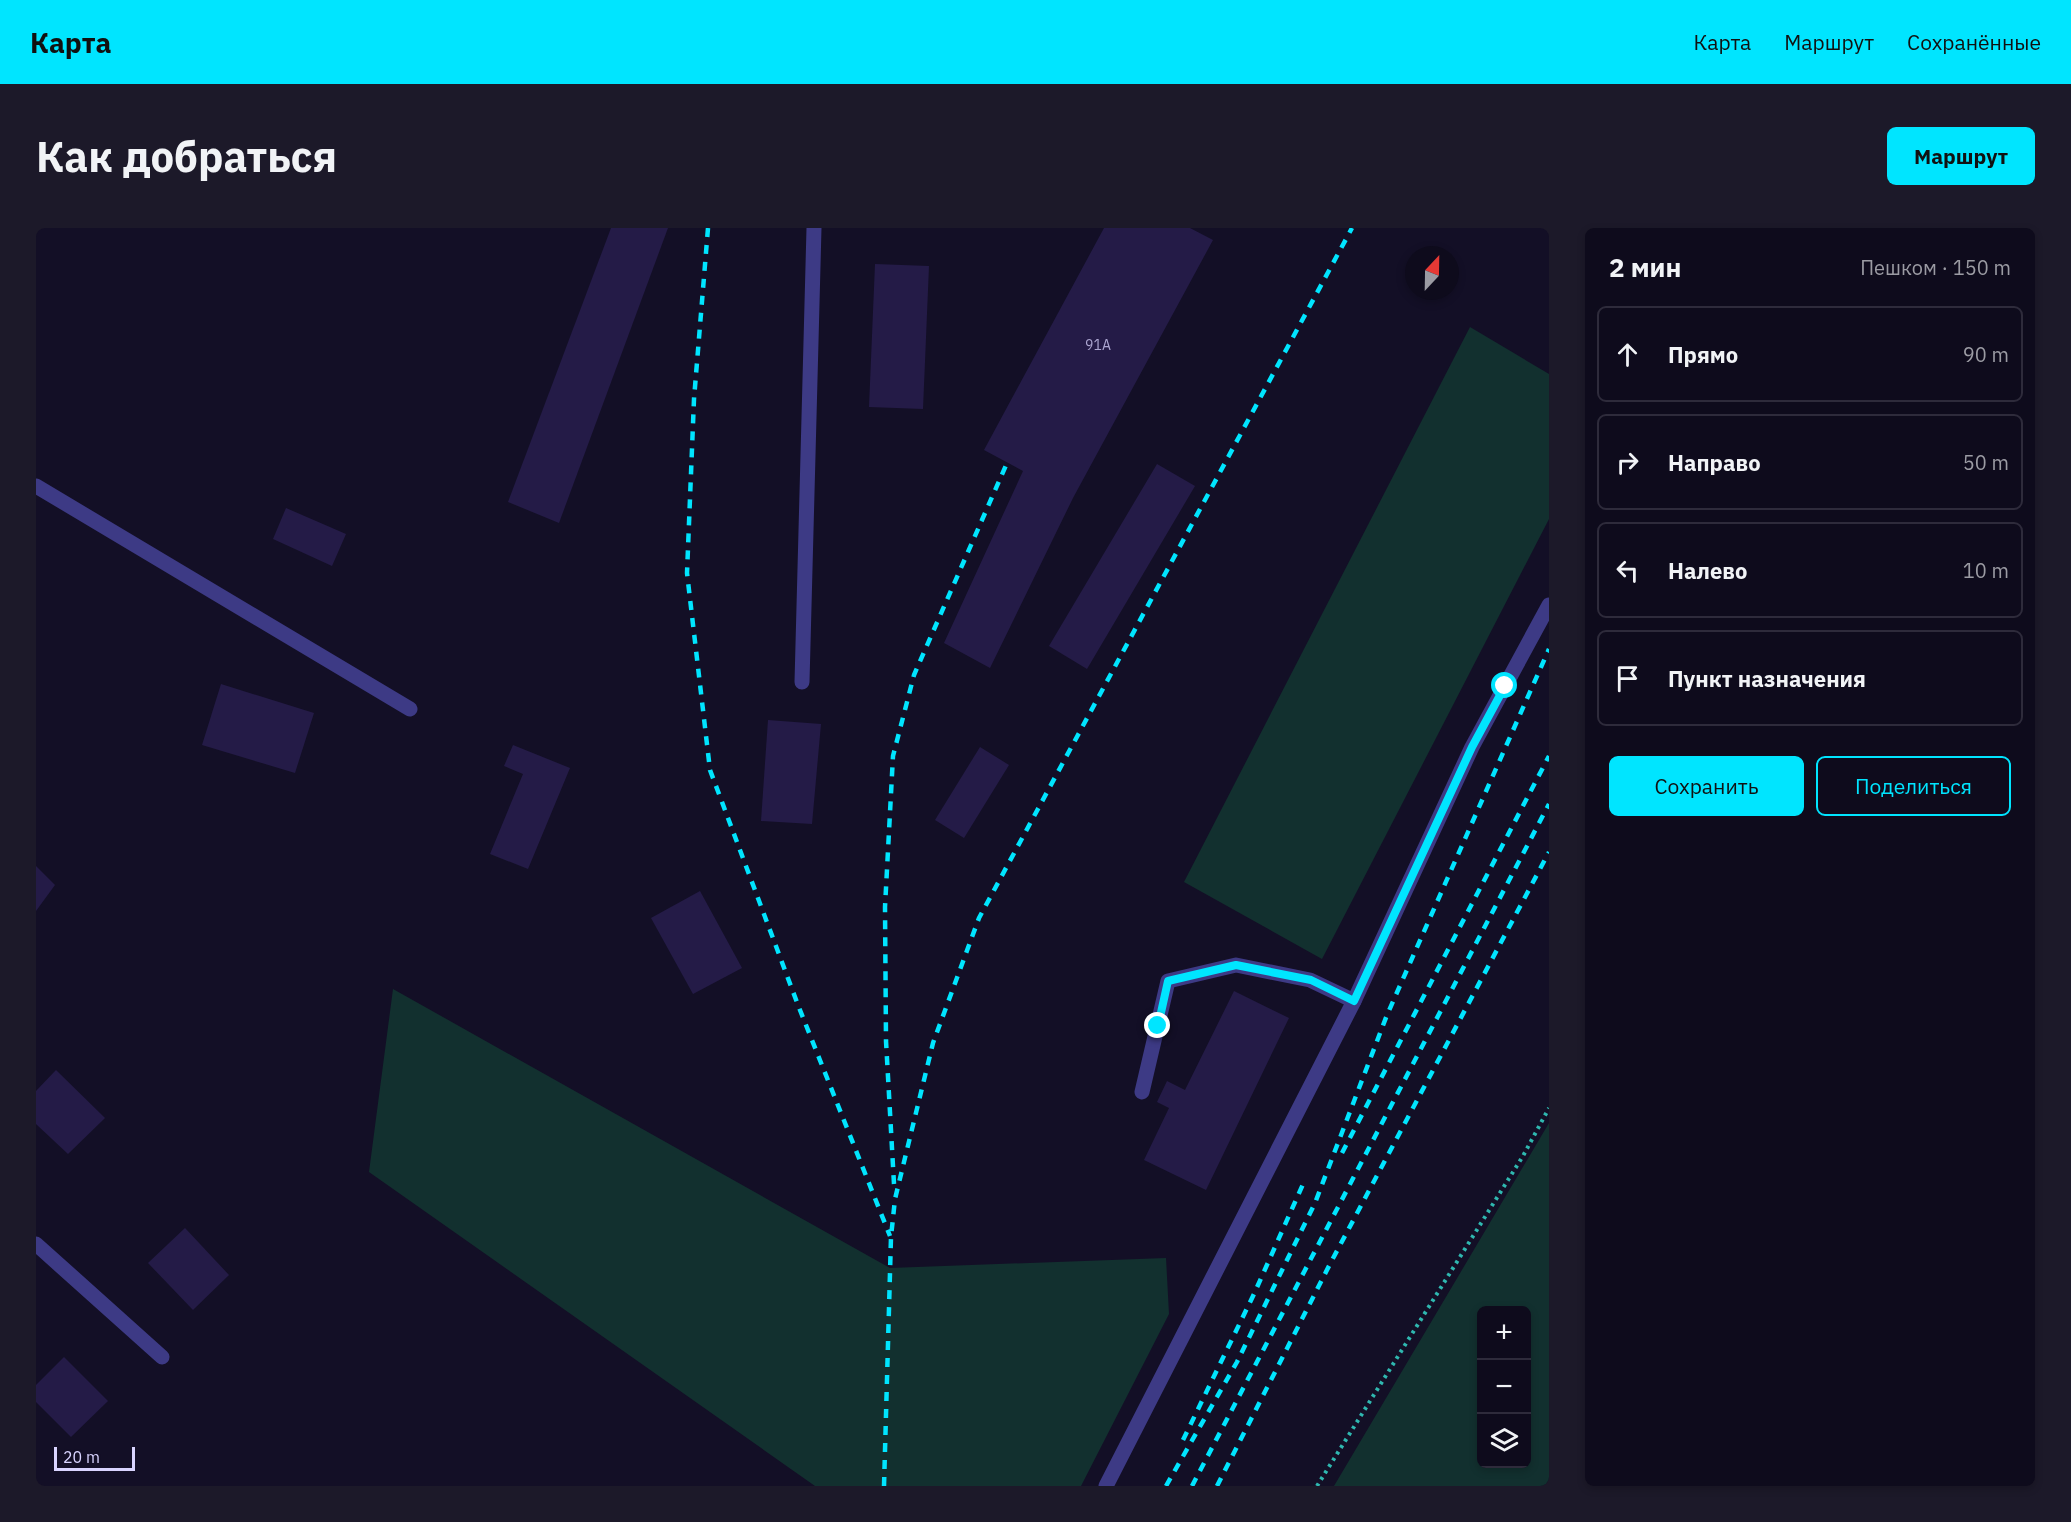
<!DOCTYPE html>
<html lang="ru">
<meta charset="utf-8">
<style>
:root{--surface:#0e0b1c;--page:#1c1929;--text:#f1f3f6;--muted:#9b9ba3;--line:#2e2b3b;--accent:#00e5ff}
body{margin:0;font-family:"IBM Plex Sans",sans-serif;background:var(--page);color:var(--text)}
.controls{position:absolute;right:18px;bottom:18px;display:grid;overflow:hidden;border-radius:9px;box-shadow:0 3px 9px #0003}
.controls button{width:54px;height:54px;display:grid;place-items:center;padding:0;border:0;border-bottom:2px solid var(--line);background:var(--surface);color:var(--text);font:30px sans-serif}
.compass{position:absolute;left:1369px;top:18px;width:54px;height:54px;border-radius:50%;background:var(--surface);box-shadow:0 3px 9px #0003;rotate:22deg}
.scale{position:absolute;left:18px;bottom:15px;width:81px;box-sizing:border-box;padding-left:6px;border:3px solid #d9d4ff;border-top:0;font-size:16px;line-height:21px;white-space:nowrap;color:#d9d4ff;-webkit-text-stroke:4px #130f26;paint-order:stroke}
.stop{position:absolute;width:18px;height:18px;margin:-14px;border:4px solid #00e5ff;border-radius:50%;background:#fff}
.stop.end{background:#00e5ff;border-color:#fff;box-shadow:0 2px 6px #0008}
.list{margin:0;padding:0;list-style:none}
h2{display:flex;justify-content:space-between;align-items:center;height:78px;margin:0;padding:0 24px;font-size:26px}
h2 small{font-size:20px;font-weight:400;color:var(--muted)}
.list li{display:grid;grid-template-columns:39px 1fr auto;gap:18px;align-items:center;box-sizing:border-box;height:96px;margin:0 12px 12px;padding:0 12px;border:2px solid var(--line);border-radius:9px}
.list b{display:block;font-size:22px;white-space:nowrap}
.list em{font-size:20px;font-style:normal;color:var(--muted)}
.actions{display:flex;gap:12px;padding:18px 24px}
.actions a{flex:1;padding:14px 0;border:2px solid var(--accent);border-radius:9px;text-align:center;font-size:21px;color:var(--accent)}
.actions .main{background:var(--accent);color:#111}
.icon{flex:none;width:33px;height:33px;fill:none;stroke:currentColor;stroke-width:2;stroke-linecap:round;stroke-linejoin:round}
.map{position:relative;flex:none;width:1513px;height:1258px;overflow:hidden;border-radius:9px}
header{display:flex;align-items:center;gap:36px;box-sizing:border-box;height:84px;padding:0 30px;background:var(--accent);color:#111}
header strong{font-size:28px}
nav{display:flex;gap:33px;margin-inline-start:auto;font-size:21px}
.intro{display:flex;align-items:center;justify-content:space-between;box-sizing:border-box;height:144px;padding:0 36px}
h1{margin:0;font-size:42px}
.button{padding:15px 27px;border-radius:9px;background:var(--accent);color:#111;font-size:21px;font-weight:700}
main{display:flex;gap:36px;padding:0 36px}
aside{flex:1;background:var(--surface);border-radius:9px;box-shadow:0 3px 9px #0003}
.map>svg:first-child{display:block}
.green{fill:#12302f;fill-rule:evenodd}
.building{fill:#241b47}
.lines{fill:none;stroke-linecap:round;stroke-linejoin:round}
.path{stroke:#2fb8b0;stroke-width:4;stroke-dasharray:3 4.5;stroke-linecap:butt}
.lane{stroke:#3d3a85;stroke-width:15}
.street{stroke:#3d3a85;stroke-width:15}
.rail{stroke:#00e5ff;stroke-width:4.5;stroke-dasharray:9 8;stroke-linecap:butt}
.route{stroke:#00e5ff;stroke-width:8}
.labels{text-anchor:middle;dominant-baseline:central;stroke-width:5;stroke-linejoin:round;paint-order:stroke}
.number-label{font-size:14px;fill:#aca6d1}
</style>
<header>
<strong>Карта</strong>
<nav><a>Карта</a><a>Маршрут</a><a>Сохранённые</a></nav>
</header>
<div class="intro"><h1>Как добраться</h1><a class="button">Маршрут</a></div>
<main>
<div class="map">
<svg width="1513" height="1258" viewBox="0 0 1513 1258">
<rect width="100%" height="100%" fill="#130f26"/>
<g class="green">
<path d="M1434,99L1513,146V291L1286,731L1148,654Z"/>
<path d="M357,761L854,1040L1130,1030L1133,1086L1045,1258H779L333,944Z"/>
<path d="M1513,895V1258H1298ZM1446,1082H1490V1236H1446Z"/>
</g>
<g class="building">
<path d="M575,0H632L523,295L472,274Z"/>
<path d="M1068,0H1154L1177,12L1037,270L954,440L908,415L987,243L948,222Z"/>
<path d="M839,36L893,38L887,181L833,179Z"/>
<path d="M1121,236L1159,258L1051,441L1013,418Z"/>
<path d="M250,280L310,306L296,338L237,311Z"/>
<path d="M185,456L278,485L259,545L166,517Z"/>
<path d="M732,492L785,496L776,596L725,593Z"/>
<path d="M477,517L534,540L492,641L454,626L487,546L468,538Z"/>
<path d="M944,519L973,537L928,610L899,592Z"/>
<path d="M0,638L19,657L0,683Z"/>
<path d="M664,663L706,740L657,766L615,690Z"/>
<path d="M1198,763L1253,790L1170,962L1108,932L1133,880L1121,874L1131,853L1149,862Z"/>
<path d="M20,842L69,890L32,926L0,896V863Z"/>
<path d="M149,1000L193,1047L157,1082L112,1035Z"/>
<path d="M28,1129L72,1173L35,1209L0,1174V1157Z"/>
</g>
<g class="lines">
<path class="path" d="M1281,1258L1487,928L1513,880"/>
<g class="lane">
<path d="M766,454L778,0"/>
<path d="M1106,864L1132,753L1200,737L1274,752L1318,773"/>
</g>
<g class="street">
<path d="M0,258L374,481"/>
<path d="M0,1016L126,1129"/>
<path d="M1070,1258L1318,773L1436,519L1513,377"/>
</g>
<g class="rail">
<path d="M672,0L658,171L651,345L674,542L762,777L854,1008"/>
<path d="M1306,925L1513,528"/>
<path d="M858,956L850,813L849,679L857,528L878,447L971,235"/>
<path d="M1147,1212L1218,1066L1268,954"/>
<path d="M848,1258L855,1009L859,971L897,815L943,690L1316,0"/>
<path d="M1130,1258L1201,1134L1279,975L1351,787L1513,421"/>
<path d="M1156,1258L1513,576"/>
<path d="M1181,1258L1294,1036L1513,624"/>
</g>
</g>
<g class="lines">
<path class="route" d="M1122,798L1132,753L1200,737L1275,752L1318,773L1436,519L1469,458"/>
</g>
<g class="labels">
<g class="number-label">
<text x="1062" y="117">91А</text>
</g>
</g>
</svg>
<div class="controls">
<button>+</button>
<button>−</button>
<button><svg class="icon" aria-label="layers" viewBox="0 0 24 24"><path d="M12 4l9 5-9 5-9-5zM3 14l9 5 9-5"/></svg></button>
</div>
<svg class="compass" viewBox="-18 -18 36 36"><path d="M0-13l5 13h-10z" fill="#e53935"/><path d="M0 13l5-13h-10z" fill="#9b9ba3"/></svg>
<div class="scale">20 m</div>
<div class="stop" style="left:1469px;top:458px"></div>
<div class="stop end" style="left:1122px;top:798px"></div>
</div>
<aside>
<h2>2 мин<small>Пешком · 150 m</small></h2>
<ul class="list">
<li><svg class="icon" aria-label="ahead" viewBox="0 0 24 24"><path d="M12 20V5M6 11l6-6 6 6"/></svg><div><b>Прямо</b></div><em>90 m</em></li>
<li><svg class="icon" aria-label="right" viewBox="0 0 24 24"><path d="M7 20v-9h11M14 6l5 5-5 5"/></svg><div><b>Направо</b></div><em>50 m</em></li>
<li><svg class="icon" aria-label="left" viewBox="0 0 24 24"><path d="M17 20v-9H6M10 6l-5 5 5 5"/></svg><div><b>Налево</b></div><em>10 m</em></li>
<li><svg class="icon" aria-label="arrive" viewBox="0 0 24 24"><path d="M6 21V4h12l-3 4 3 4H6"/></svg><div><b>Пункт назначения</b></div></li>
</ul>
<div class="actions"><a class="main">Сохранить</a><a>Поделиться</a></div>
</aside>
</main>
